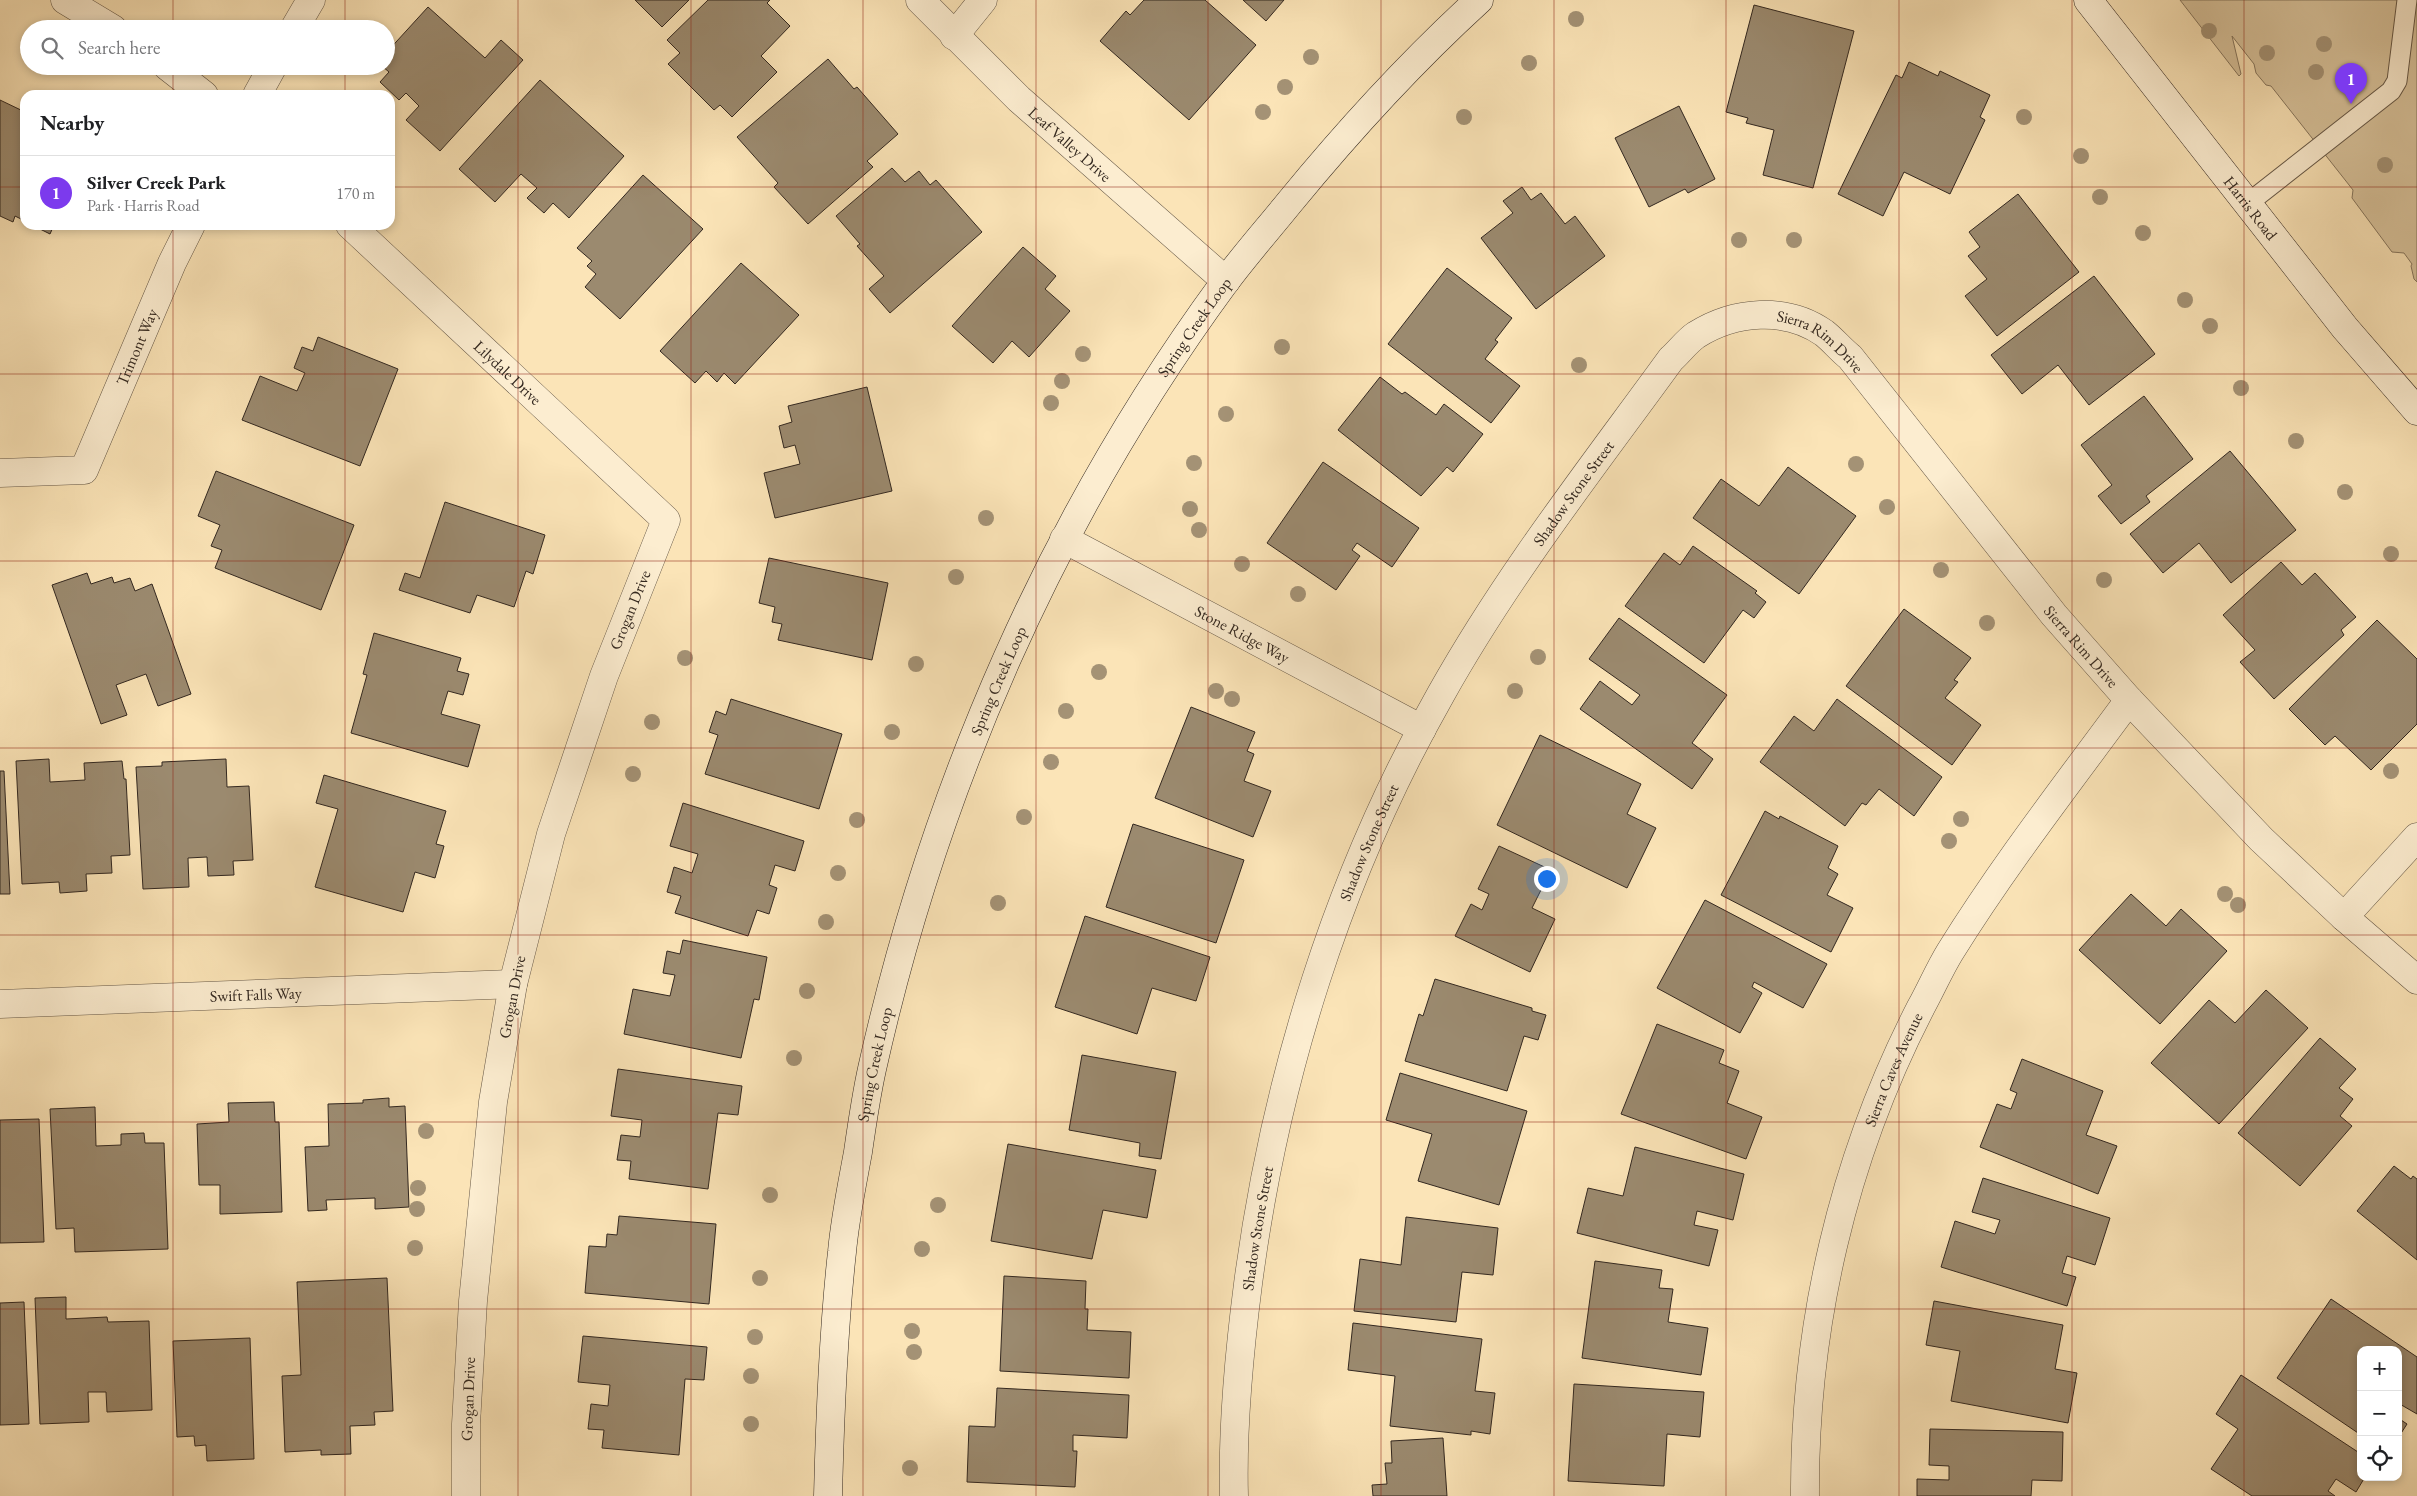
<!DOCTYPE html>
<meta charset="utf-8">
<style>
:root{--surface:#fff;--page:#f6f6f6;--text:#202124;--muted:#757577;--line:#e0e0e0;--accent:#7c3aed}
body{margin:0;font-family:"EB Garamond",serif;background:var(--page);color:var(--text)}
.controls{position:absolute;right:15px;bottom:15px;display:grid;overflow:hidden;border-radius:10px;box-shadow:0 2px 8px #0003}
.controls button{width:45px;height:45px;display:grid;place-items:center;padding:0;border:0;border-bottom:1px solid var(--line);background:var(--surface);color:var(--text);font:25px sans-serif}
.you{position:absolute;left:1546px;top:878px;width:18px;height:18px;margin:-12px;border:4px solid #fff;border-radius:50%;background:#1a73e8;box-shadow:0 0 0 8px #1a73e833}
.badge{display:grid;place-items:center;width:32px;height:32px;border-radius:50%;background:var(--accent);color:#fff;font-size:16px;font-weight:700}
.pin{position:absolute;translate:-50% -41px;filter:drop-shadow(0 1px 2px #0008)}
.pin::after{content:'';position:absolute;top:26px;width:18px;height:15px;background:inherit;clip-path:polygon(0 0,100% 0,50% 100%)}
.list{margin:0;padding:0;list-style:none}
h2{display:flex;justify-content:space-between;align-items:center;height:65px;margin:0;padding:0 20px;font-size:21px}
h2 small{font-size:16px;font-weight:400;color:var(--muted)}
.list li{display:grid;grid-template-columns:32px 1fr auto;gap:15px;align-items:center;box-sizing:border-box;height:75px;padding:0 20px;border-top:1px solid var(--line)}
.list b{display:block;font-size:19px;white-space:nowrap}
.list p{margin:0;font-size:16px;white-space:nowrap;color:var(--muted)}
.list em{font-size:16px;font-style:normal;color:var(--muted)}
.icon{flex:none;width:28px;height:28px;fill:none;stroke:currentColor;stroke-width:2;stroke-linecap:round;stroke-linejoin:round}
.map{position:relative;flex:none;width:2417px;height:1496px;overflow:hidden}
.search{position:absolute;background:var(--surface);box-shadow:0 2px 8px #0003;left:20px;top:20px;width:375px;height:55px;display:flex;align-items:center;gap:12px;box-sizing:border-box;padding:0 18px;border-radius:28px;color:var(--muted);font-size:19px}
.panel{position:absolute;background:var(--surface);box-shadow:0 2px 8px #0003;left:20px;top:90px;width:375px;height:140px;border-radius:15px}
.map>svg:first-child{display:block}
.green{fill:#d9c49d;stroke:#86765e}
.building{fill:#9b8a6f;stroke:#332820}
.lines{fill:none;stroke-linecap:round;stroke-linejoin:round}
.lane-casing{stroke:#655746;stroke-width:21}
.street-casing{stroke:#655746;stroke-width:29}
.secondary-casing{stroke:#332820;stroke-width:29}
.lane{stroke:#fcedd0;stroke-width:19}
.street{stroke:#fcedd0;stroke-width:28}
.secondary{stroke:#fcedd0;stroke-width:28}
.tree{fill:#a49275}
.grid{fill:none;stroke:#8f2418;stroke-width:1;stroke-opacity:0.55}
.labels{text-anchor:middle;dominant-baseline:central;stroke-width:5;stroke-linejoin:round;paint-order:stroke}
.street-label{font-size:16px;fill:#332820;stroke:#fcedd0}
</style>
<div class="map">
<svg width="2417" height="1496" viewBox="0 0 2417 1496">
<rect width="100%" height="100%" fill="#fbe4b7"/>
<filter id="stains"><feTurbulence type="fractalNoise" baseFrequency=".004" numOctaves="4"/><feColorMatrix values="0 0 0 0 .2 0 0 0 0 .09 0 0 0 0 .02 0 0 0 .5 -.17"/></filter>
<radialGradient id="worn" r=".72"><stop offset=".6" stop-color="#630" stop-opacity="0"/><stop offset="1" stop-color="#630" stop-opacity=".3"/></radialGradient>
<path class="green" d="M2180,0H2417V282L2414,279L2411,266L2412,264L2404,253L2392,252L2352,198L2353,190L2271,86L2266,85L2256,73L2254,64L2232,36L2241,74L2239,76Z"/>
<g class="building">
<path d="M635,0H689L662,27Z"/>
<path d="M708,0H770L767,3L790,26L761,56L777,72L732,117L720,105L714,110L668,64L680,53L667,40Z"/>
<path d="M1144,0H1205L1256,45L1189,120L1100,41L1126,11L1130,15Z"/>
<path d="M1243,0H1284L1266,21Z"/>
<path d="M1754,5L1854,31L1813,188L1763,175L1774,130L1746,123L1748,118L1726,112Z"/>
<path d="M428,7L485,58L501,40L523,60L440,151L406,120L419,106L406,93L399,100L380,82L389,72L382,66H386V53Z"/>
<path d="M828,59L854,89L857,87L898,134L867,161L873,167L808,224L774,187L778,183L737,137Z"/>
<path d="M1909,62L1938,76L1940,71L1990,95L1980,117L1985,120L1950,194L1904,172L1883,216L1838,194L1896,75L1902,78Z"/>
<path d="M540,80L624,156L569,218L553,203L544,213L527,198L537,188L521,174L495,202L459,169Z"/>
<path d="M0,100L25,112V221L15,216L13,222L0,216Z"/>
<path d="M1679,106L1715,179L1688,193L1685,189L1649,207L1615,138Z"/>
<path d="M892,168L905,182L919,171L930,185L936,180L982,232L890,313L869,289L884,276L857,246L860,244L836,216Z"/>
<path d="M643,175L703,229L620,319L585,287L596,274L587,266L592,261L577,248Z"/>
<path d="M1522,187L1531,200L1541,193L1565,224L1575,216L1605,256L1536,309L1481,238L1513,213L1503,201Z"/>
<path d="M2018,194L2079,272L1997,336L1965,296L1987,279L1968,256L1980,247L1969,232Z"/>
<path d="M32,225H54L50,234Z"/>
<path d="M1023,247L1056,276L1045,289L1070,311L1029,357L1012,341L993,363L952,326Z"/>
<path d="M741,263L799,315L735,384L724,373L717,382L706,371L695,383L660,351Z"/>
<path d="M1447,268L1512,318L1495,340L1498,342L1485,359L1520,386L1491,423L1388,344Z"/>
<path d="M2094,276L2155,354L2089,405L2058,365L2022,394L1991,355Z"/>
<path d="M318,337L398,369L360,466L242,420L260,376L297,391L305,373L294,368L302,347L313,351Z"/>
<path d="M1380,377L1402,394L1405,392L1436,415L1444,404L1483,434L1453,472L1447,467L1421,496L1338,430Z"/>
<path d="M867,387L892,491L775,518L764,473L800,464L795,445L784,448L779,426L792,422L788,406Z"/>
<path d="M2144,396L2193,459L2146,496L2150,502L2121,524L2098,496L2112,485L2081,445Z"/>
<path d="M2230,451L2296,530L2231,583L2199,543L2163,573L2130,534Z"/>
<path d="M1323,462L1419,528L1392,567L1357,543L1352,550L1360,556L1336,590L1267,543Z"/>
<path d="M1788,467L1856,516L1799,594L1693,518L1721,479L1759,506Z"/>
<path d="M216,471L354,525L321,610L215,568L222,550L211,546L220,525L198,516Z"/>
<path d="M445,502L545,535L533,574L526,571L514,607L477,595L470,613L399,590L405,573L420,578Z"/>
<path d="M1693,546L1757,591L1755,593L1766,602L1754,618L1743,610L1704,663L1625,606L1664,553L1680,565Z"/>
<path d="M769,558L888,583L872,660L778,640L782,624L772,622L775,607L759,603Z"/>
<path d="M2281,562L2302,585L2315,573L2356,617L2341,630L2344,635L2274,699L2240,662L2255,650L2223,615Z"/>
<path d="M87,573L91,584L112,577L114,583L130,578L135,591L152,584L191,694L158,706L146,674L116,685L127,715L101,724L52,585Z"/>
<path d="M1904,609L1971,658L1954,680L1958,682L1945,698L1981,725L1952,765L1846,686Z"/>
<path d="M1619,618L1727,695L1692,743L1713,759L1692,789L1580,709L1600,681L1632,705L1640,695L1589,659Z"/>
<path d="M2377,620L2417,659V724L2371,770L2335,736L2325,745L2289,709Z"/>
<path d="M374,633L461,658L457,671L469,674L463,695L448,691L441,714L480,725L468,767L351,733L367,675L363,674Z"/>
<path d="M731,699L842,734L819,809L705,774L718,735L709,732L716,711L726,715Z"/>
<path d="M1837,699L1942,777L1914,816L1879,789L1866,805L1862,803L1845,826L1760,762L1794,716L1814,731Z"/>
<path d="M1191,707L1255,732L1247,751L1254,754L1244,781L1271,791L1253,837L1155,798Z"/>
<path d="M1540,735L1641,784L1627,814L1656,828L1627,888L1497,825Z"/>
<path d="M49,759L50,782L85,780L84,763L122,761L124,779H126L130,855L111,856L112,873L86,874L87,891L60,893L59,882L22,884L16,761Z"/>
<path d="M226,759L227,787L249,786L253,860L233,861L234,875L208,876L207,857L188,858L189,887L143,889L136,767L162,766V762Z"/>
<path d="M0,771H4L10,894H0Z"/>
<path d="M324,775L446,811L436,844L444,846L435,878L415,872L403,912L315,887L338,809L316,803Z"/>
<path d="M683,803L804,841L795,871L775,865L769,885L777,888L769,914L757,910L748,936L675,913L681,896L667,892L674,867L692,873L698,854L670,846Z"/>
<path d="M1765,811L1779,819L1780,816L1838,846L1828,868L1838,874L1827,895L1853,908L1831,952L1721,895Z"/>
<path d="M1133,824L1244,860L1216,943L1106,907Z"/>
<path d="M1499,846L1551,870L1532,908L1555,919L1530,972L1455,936L1471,904L1482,910L1489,894L1478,889Z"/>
<path d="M2131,894L2166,926L2181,909L2227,951L2160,1024L2079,950Z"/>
<path d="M1705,900L1827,964L1803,1008L1754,982L1752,987L1762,993L1740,1033L1657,988Z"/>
<path d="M1085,916L1210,957L1196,1001L1152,988L1137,1034L1055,1007Z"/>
<path d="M683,940L767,957L759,1000L754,999L741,1058L624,1034L633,989L670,996L675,975L663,973L667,951L680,954Z"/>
<path d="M1435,979L1532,1008V1011L1546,1015L1538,1040L1524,1036L1507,1091L1405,1061L1419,1014L1423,1016Z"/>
<path d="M2266,990L2308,1028L2219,1124L2151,1063L2209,1000L2235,1023Z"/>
<path d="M1657,1024L1724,1050L1719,1063L1739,1071L1727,1103L1762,1117L1746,1159L1621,1114Z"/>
<path d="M2320,1038L2356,1069L2339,1088L2353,1099L2340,1116L2352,1126L2300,1186L2238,1133Z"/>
<path d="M1082,1055L1176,1072L1161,1159L1139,1156L1140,1143L1069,1130Z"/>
<path d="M2022,1059L2103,1091L2086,1135L2117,1146L2098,1194L1980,1147L1997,1104L2011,1109L2017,1093L2010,1090Z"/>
<path d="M618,1069L742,1086L738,1115L718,1113L708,1189L629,1179L631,1161L617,1160L621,1135L640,1137L642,1120L611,1116Z"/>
<path d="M1400,1073L1527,1111L1499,1205L1418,1181L1432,1134L1386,1120Z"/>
<path d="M389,1098V1107L405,1106L409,1207L375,1209V1198L326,1200L327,1210L308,1211L305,1147L329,1146L328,1104L363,1103V1100Z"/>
<path d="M274,1102L275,1122H279L282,1212L220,1214V1185H199L197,1124L229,1122L228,1103Z"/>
<path d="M95,1107L96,1146L121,1145V1134L144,1133L145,1143H164L168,1249L75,1252L74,1228L56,1229L50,1109Z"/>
<path d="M39,1119L44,1242L0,1243V1120Z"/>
<path d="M1008,1144L1156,1170L1147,1218L1103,1210L1092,1259L991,1241Z"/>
<path d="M1635,1147L1744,1174L1733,1220L1697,1211L1694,1225L1718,1230L1709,1266L1577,1233L1588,1188L1623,1196Z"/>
<path d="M2394,1166L2411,1179L2413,1176L2417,1179V1260L2357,1211Z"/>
<path d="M1983,1178L2110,1218L2095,1265L2067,1256L2062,1273L2076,1277L2067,1306L1941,1267L1955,1221L1995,1234L2000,1220L1972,1212Z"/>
<path d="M619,1216L716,1224L709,1304L585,1293L589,1246L606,1247L607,1234L617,1235Z"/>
<path d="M1406,1217L1498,1228L1493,1275L1462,1272L1456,1322L1354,1311L1360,1259L1401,1265Z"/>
<path d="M1595,1261L1662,1270L1659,1288L1673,1289L1668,1322L1708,1328L1701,1375L1582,1358Z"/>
<path d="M1004,1276L1086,1281L1085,1309H1088L1087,1330L1131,1332L1129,1378L1000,1371Z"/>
<path d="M387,1278L393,1411L374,1412L375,1425L350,1426L351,1454L321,1455V1450L285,1452L282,1376L301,1375L297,1282Z"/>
<path d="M66,1297V1319L107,1317L108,1322L149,1321L152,1410L107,1412L106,1392H88L89,1422L40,1424L35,1298Z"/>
<path d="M2331,1299L2417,1357V1414L2398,1403V1350H2361V1435L2277,1378Z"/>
<path d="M1934,1301L2063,1325L2055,1369L2077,1373L2068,1423L1951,1401L1960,1351L1926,1345Z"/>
<path d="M24,1302L29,1424L0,1425V1303Z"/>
<path d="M1353,1323L1482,1339L1475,1391L1495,1393L1490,1434L1471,1431V1435L1390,1426L1395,1376L1348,1370Z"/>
<path d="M583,1336L707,1347L704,1380L685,1379L679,1455L602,1448L604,1430L588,1429L591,1404L608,1406L610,1385L578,1382Z"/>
<path d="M250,1338L254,1459L207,1461L206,1445L195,1446L194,1436L177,1437L173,1341Z"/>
<path d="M2241,1375L2361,1454V1477H2365L2356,1492L2336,1479L2328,1491L2335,1496H2252L2211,1469L2238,1429L2216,1414Z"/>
<path d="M1574,1384L1704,1392L1700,1437L1667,1434L1664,1486L1568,1481Z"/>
<path d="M997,1388L1129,1395L1127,1438L1073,1435V1451H1077L1075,1487L967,1482L969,1426L995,1427Z"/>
<path d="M2398,1418L2407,1424L2398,1438Z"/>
<path d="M1930,1429L2063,1432L2062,1481L2032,1480L2031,1496H1917V1479L1949,1480V1466L1929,1465Z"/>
<path d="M1443,1438L1447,1496H1373L1372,1485L1387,1484L1385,1463H1392L1391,1441Z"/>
</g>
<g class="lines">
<g class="lane-casing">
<path id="lane" d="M2247,204L2391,91L2397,81L2407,0"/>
</g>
<g class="street-casing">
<g id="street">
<path d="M65,0L113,29"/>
<path id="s1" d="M920,0L1019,99L1226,281"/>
<path d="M294,29L311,0"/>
<path d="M954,36L983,0"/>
<path d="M167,66L204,95"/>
<path d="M257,95L273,66"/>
<path id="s2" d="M350,225L666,520L604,676L551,834L513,984L493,1102L473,1301L466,1424V1496"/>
<path id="s3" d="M0,473L84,470L172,263L191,225"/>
<path id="s4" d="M1064,539L1422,729"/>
<path d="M2344,917L2417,837"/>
<path id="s5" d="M0,1004L513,984"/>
<path id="s6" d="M1234,1496C1232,1425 1239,1354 1248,1284C1275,1078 1338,875 1441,694C1507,576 1591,469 1671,359C1679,352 1687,341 1696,335C1734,311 1786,306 1824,333C1833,340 1841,350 1850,357L2054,615L2129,700L2261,839L2344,917L2417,980"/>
<path id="s7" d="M1805,1496C1804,1326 1843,1158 1921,1007C1931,989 1939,970 1950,952C2004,865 2068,783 2129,700"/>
</g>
</g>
<g class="secondary-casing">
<g id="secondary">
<path id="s8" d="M2088,0L2345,328L2417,411"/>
<path id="s9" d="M828,1496C830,1414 833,1333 842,1252C845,1218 852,1185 858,1152C862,1124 866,1096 872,1069C935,786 1053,516 1225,282C1245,255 1268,229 1289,203C1348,131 1410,63 1479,0"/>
</g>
</g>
<use href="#lane" class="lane"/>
<use href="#street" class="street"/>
<use href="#secondary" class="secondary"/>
</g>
<g class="tree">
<circle cx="1576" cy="19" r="8"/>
<circle cx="2209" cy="31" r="8"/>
<circle cx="2324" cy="44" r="8"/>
<circle cx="2267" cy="53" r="8"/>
<circle cx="1311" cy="57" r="8"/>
<circle cx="1529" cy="63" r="8"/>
<circle cx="2316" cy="72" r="8"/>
<circle cx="1285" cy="87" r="8"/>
<circle cx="1263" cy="112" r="8"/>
<circle cx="1464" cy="117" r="8"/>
<circle cx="2024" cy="117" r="8"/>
<circle cx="2081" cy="156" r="8"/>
<circle cx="2385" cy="165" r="8"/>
<circle cx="2100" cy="197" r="8"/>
<circle cx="2143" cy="233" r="8"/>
<circle cx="1739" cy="240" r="8"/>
<circle cx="1794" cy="240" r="8"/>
<circle cx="2185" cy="300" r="8"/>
<circle cx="2210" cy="326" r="8"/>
<circle cx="1282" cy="347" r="8"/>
<circle cx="1083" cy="354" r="8"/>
<circle cx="1579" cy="365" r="8"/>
<circle cx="1062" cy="381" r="8"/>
<circle cx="2241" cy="388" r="8"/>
<circle cx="1051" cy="403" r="8"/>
<circle cx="1226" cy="414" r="8"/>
<circle cx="2296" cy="441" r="8"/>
<circle cx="1194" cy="463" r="8"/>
<circle cx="1856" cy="464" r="8"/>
<circle cx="2345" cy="492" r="8"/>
<circle cx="1887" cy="507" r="8"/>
<circle cx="1190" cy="509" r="8"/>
<circle cx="986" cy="518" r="8"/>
<circle cx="1199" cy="530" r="8"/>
<circle cx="2391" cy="554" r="8"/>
<circle cx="1242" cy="564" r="8"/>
<circle cx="1941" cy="570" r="8"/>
<circle cx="956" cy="577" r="8"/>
<circle cx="2104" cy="580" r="8"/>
<circle cx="1298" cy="594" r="8"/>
<circle cx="1987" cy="623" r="8"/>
<circle cx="1538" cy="657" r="8"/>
<circle cx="685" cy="658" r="8"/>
<circle cx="916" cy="664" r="8"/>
<circle cx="1099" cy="672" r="8"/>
<circle cx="1216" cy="691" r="8"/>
<circle cx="1515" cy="691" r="8"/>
<circle cx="1232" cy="699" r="8"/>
<circle cx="1066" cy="711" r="8"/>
<circle cx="652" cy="722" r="8"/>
<circle cx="892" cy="732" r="8"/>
<circle cx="1051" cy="762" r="8"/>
<circle cx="2391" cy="771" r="8"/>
<circle cx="633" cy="774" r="8"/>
<circle cx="1024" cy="817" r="8"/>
<circle cx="1961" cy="819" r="8"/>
<circle cx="857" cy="820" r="8"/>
<circle cx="1949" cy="841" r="8"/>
<circle cx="838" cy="873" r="8"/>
<circle cx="2225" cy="894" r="8"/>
<circle cx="998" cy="903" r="8"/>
<circle cx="2238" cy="905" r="8"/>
<circle cx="826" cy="922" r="8"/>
<circle cx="807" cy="991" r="8"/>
<circle cx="794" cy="1058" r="8"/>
<circle cx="426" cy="1131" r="8"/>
<circle cx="418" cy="1188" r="8"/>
<circle cx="770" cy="1195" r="8"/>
<circle cx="938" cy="1205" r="8"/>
<circle cx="417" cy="1209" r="8"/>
<circle cx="415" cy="1248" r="8"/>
<circle cx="922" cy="1249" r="8"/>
<circle cx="760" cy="1278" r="8"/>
<circle cx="912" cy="1331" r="8"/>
<circle cx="755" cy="1337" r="8"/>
<circle cx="914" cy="1352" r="8"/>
<circle cx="751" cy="1376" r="8"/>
<circle cx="751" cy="1424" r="8"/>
<circle cx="910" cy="1468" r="8"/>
</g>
<path class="grid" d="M173,0V29M345,0V29M518,0V1496M691,0V1496M863,0V1496M1036,0V1496M1208,0V1496M1381,0V1496M1554,0V1496M1726,0V1496M1899,0V1496M2072,0V1496M2244,0V1496M173,66V95M345,66V95M0,187H25M390,187H2417M173,225V1496M345,225V1496M0,374H2417M0,561H2417M0,748H2417M0,935H2417M0,1122H2417M0,1309H2417"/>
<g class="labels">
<g class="street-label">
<text stroke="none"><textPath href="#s1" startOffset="208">Leaf Valley Drive</textPath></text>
<text stroke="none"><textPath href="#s8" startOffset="264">Harris Road</textPath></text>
<text stroke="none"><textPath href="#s9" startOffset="1244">Spring Creek Loop</textPath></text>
<text stroke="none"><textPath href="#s6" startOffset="1415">Sierra Rim Drive</textPath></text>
<text stroke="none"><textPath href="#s3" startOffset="218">Trimont Way</textPath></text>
<text stroke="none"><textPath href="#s2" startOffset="216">Lilydale Drive</textPath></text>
<text stroke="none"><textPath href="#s6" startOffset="1078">Shadow Stone Street</textPath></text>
<text transform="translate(630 610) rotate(-68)">Grogan Drive</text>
<text stroke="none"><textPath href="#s4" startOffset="202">Stone Ridge Way</textPath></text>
<text stroke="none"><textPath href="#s6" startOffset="1820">Sierra Rim Drive</textPath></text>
<text stroke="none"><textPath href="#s9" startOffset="839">Spring Creek Loop</textPath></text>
<text stroke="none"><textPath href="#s6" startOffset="672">Shadow Stone Street</textPath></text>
<text stroke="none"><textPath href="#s5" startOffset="256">Swift Falls Way</textPath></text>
<text transform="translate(512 997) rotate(-79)">Grogan Drive</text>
<text stroke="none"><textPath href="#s9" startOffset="435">Spring Creek Loop</textPath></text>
<text stroke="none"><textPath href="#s7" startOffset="439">Sierra Caves Avenue</textPath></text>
<text stroke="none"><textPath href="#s6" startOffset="269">Shadow Stone Street</textPath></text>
<text transform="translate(468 1399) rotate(-88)">Grogan Drive</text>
</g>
</g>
<rect width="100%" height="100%" filter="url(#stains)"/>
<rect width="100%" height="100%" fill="url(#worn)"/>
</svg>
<div class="controls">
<button>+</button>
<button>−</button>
<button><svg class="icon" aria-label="locate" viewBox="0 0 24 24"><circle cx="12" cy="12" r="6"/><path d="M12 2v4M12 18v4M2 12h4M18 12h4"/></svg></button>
</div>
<div class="you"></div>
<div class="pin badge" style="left:2351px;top:104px">1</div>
<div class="search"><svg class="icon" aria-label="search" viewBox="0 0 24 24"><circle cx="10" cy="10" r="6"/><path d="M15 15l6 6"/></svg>Search here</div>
<section class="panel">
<h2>Nearby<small></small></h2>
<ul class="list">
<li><span class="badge">1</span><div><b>Silver Creek Park</b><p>Park · Harris Road</p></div><em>170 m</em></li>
</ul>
</section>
</div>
